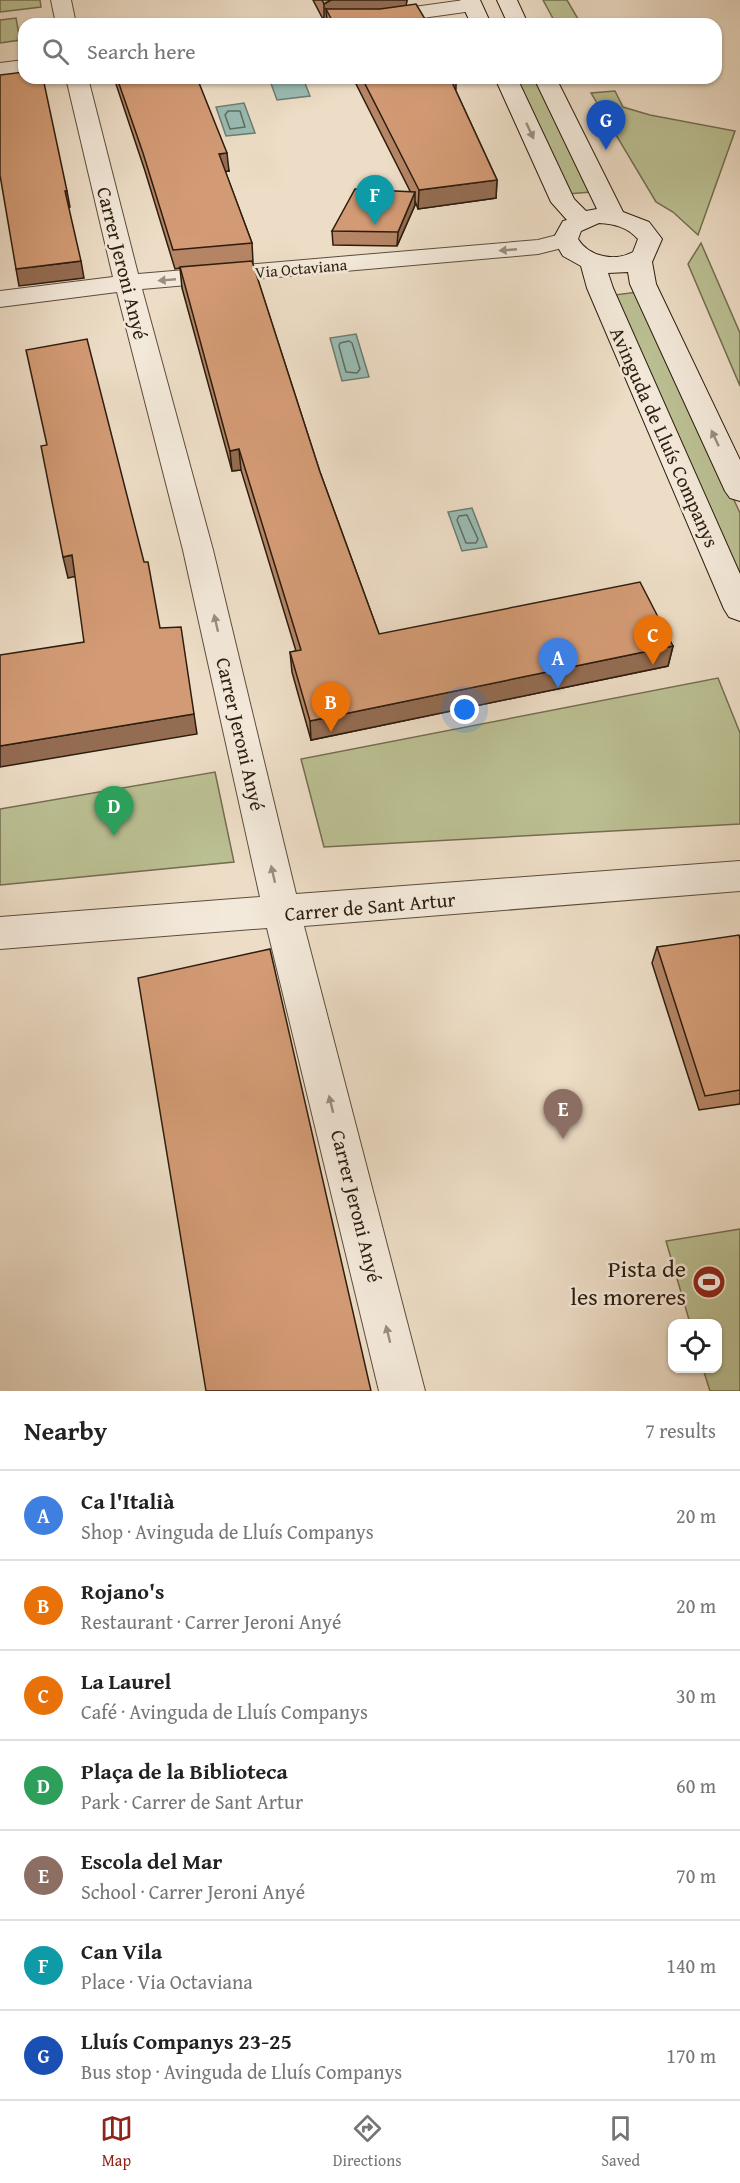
<!DOCTYPE html>
<meta charset="utf-8">
<style>
:root{--surface:#fff;--page:#f6f6f6;--text:#222;--muted:#767676;--line:#e0e0e0;--accent:#8f2418}
body{margin:0;font-family:"Gentium Book Plus",serif;background:var(--page);color:var(--text)}
.controls{position:absolute;right:18px;bottom:18px;display:grid;overflow:hidden;border-radius:12px;box-shadow:0 2px 4px #0004}
.controls button{width:54px;height:54px;display:grid;place-items:center;padding:0;border:0;border-bottom:2px solid var(--line);background:var(--surface);color:var(--text);font:30px sans-serif}
.you{position:absolute;left:465px;top:710px;width:21px;height:21px;margin:-15px;border:4px solid #fff;border-radius:50%;background:#1a73e8;box-shadow:0 0 0 9px #1a73e833}
.badge{display:grid;place-items:center;width:39px;height:39px;border-radius:50%;background:var(--accent);color:#fff;font-size:20px;font-weight:700}
.pin{position:absolute;translate:-50% -50px;filter:drop-shadow(0 2px 3px #0008)}
.pin::after{content:'';position:absolute;top:32px;width:21px;height:18px;background:inherit;clip-path:polygon(0 0,100% 0,50% 100%)}
.list{margin:0;padding:0;list-style:none}
h2{display:flex;justify-content:space-between;align-items:center;height:78px;margin:0;padding:0 24px;font-size:26px}
h2 small{font-size:20px;font-weight:400;color:var(--muted)}
.list li{display:grid;grid-template-columns:39px 1fr auto;gap:18px;align-items:center;box-sizing:border-box;height:90px;padding:0 24px;border-top:2px solid var(--line)}
.list b{display:block;font-size:22px;white-space:nowrap}
.list p{margin:0;font-size:20px;white-space:nowrap;color:var(--muted)}
.list em{font-size:20px;font-style:normal;color:var(--muted)}
.icon{flex:none;width:33px;height:33px;fill:none;stroke:currentColor;stroke-width:2;stroke-linecap:round;stroke-linejoin:round}
.map{position:relative;flex:none;width:740px;height:1391px;overflow:hidden}
.search{position:absolute;background:var(--surface);box-shadow:0 2px 4px #0004;left:18px;right:18px;top:18px;height:66px;display:flex;align-items:center;gap:15px;box-sizing:border-box;padding:0 21px;border-radius:18px;color:var(--muted);font-size:22px}
.sheet{height:708px;background:var(--surface)}
nav{display:flex;justify-content:space-around;align-items:center;box-sizing:border-box;height:84px;border-top:2px solid var(--line);background:var(--surface);font-size:16px;color:var(--muted)}
nav a{display:grid;justify-items:center;gap:3px}
nav .on{color:var(--accent)}
.map>svg:first-child{display:block}
.green{fill:#bbc093;stroke:#746e50;stroke-width:1.5}
.water{fill:#99bcb3;stroke:#6e7c71;stroke-width:1.5}
.lines{fill:none;stroke-linecap:round;stroke-linejoin:round}
.shore{stroke:#636c60;stroke-width:1.5}
.street-casing{stroke:#5d4d3c;stroke-width:2}
.secondary-casing{stroke:#2d1d0e;stroke-width:2}
.street{fill:#f3e9da;fill-rule:evenodd}
.secondary{fill:#f3e9da;fill-rule:evenodd}
.wall{fill:#b58565;stroke:#2d1d0e;stroke-width:1.5}
.shaded-wall{fill:#946c52;stroke:#2d1d0e;stroke-width:1.5}
.building{fill:#d39b75;stroke:#2d1d0e;stroke-width:1.5}
.oneway{fill:#9a8d7e}
.labels{text-anchor:middle;dominant-baseline:central;stroke-width:5;stroke-linejoin:round;paint-order:stroke}
.far-street-label{font-size:16px;fill:#2d1d0e;stroke:#f3e9da}
.street-label{font-size:20px;fill:#2d1d0e;stroke:#f3e9da}
.near-poi-label{font-size:24px;fill:#2d1d0e;stroke:#f3e9da;text-anchor:end}
</style>
<div class="map">
<svg width="740" height="1391" viewBox="0 0 740 1391">
<rect width="100%" height="100%" fill="#edddc6"/>
<filter id="stains"><feTurbulence type="fractalNoise" baseFrequency=".00333" numOctaves="4"/><feColorMatrix values="0 0 0 0 .2 0 0 0 0 .09 0 0 0 0 .02 0 0 0 .5 -.17"/></filter>
<radialGradient id="worn" r=".72"><stop offset=".6" stop-color="#630" stop-opacity="0"/><stop offset="1" stop-color="#630" stop-opacity=".3"/></radialGradient>
<g class="green">
<path d="M0,0H40L41,7L0,12Z"/>
<path d="M543,0H567L581,24H556Z"/>
<path d="M16,18L20,40L0,43V20Z"/>
<path d="M514,78H536L591,192L567,194Z"/>
<path d="M615,91L623,107L650,115L735,131L698,235L673,212L656,202L591,93Z"/>
<path d="M701,243L740,333V386L688,264Z"/>
<path d="M638,292L740,513V584L614,295Z"/>
<path d="M718,678L740,733V824L324,847L301,759Z"/>
<path d="M215,772L234,862L0,885V809Z"/>
<path d="M740,1229V1391H710L703,1369L718,1368V1324L690,1323L666,1241Z"/>
</g>
<g class="water">
<path d="M269,78H303L310,96L277,100Z"/>
<path d="M244,103L255,133L226,136L216,107Z"/>
<path d="M356,334L369,377L342,381L330,338Z"/>
<path d="M472,508L487,547L462,551L448,512Z"/>
</g>
<g class="lines">
<g class="shore">
<path d="M228,111H240L245,127L230,129L225,115Z"/>
<path d="M349,341L352,343L360,369L357,373L346,372L339,346L340,343Z"/>
<path d="M467,515L478,539L476,543H466L457,520L459,516Z"/>
</g>
<g class="street-casing">
<g id="street">
<path d="M51,0H71L76,24H56Z"/>
<path d="M464,0L479,1L482,5L479,9L472,11L380,24H325L328,20L335,18Z"/>
<path d="M24,60V72L0,75V63Z"/>
<path d="M66,78H88L138,274L538,240L565,233L574,235L577,240L574,245L538,254L142,289L213,550L296,894L740,861V891L304,926L425,1391H379L267,928L0,949V917L260,897L183,550L117,292L0,307V291L113,277Z"/>
</g>
</g>
<g class="secondary-casing">
<g id="secondary">
<path d="M460,0H480L491,24H471Z"/>
<path d="M497,0H517L528,24H508Z"/>
<path d="M495,78H517L574,199L586,211L597,209L534,78H556L623,212L649,222L662,239L652,262L656,284L740,460V501L730,498L725,491L630,284L628,272L608,273L613,288L740,574V621L729,617L724,609L587,288L581,266L563,256L553,239L563,221L567,220L551,202ZM599,223C615,224 627,227 638,239L633,252C615,262 589,257 578,239L581,231Z"/>
</g>
</g>
<use href="#street" class="street"/>
<use href="#secondary" class="secondary"/>
</g>
<g class="wall">
<path d="M313,0H407L406,5L428,24H327V20L324,21Z"/>
<path d="M114,78H197L229,171H225L252,243L253,262H252L320,472L379,634L673,646L668,666L311,740L292,672L290,652L296,651L241,470L232,471L182,288L180,268L175,269L145,171Z"/>
<path d="M353,78H456L455,89L497,180L496,198L418,209L415,201V205L397,246L333,245L332,231L410,191Z"/>
<path d="M740,939V1104L699,1110L652,963L657,947Z"/>
</g>
<g class="shaded-wall">
<path d="M331,0H407L406,6L335,16L326,9L327,20L324,21V4Z"/>
<path d="M447,78H456V89L446,90Z"/>
<path d="M227,153L229,171L220,172L219,154Z"/>
<path d="M497,180L496,198L418,209L419,190Z"/>
<path d="M65,191H67L70,207L68,208Z"/>
<path d="M415,192V205L397,246L398,232Z"/>
<path d="M81,261L84,278L19,286L16,269Z"/>
<path d="M239,449L241,470L232,471L230,451Z"/>
<path d="M72,555L77,576L68,578L63,557Z"/>
<path d="M673,646L668,666L311,740L310,721Z"/>
<path d="M194,714L197,734L0,767V746Z"/>
</g>
<g class="building">
<path d="M322,0H331L324,4Z"/>
<path d="M416,4L428,24H334L326,9H380Z"/>
<path d="M24,72V78H43L67,191H65L81,261L16,269L0,175V75Z"/>
<path d="M117,78H197L227,153L219,154L252,243L173,250L143,153Z"/>
<path d="M362,78H450L497,180L419,190Z"/>
<path d="M355,189L415,192L398,232L332,231Z"/>
<path d="M252,261L320,472L379,634L640,582L673,646L310,721L290,652L301,650L239,449L230,451L180,267Z"/>
<path d="M87,339L144,562H148L160,628L181,627L194,714L0,746V655L84,642L72,555L63,557L41,446L47,445L26,350Z"/>
<path d="M739,935L740,939V1090L705,1096L657,947Z"/>
<path d="M270,949L371,1391H206L138,978Z"/>
</g>
<defs><path id="oneway-solid" d="M-6-.8H1V-3.2L6.5 0L1 3.2V.8H-6Z" transform="scale(1.5)"/></defs>
<g class="oneway">
<use href="#oneway-solid" transform="translate(530 131) rotate(65)"/>
<use href="#oneway-solid" transform="translate(508 250) rotate(175)"/>
<use href="#oneway-solid" transform="translate(167 280) rotate(175)"/>
<use href="#oneway-solid" transform="translate(715 438) rotate(-115)"/>
<use href="#oneway-solid" transform="translate(216 623) rotate(-103)"/>
<use href="#oneway-solid" transform="translate(273 874) rotate(-103)"/>
<use href="#oneway-solid" transform="translate(331 1104) rotate(-104)"/>
<use href="#oneway-solid" transform="translate(388 1334) rotate(-104)"/>
</g>
<defs>
<g id="stadium-disc" transform="scale(1.725)"><circle r="9.5" fill="#8f2418" stroke="#f3e9da"/><path d="M0-5a6.5 5 0 1 0 0 10a6.5 5 0 1 0 0-10ZM-3.5-1.8h7v3.6h-7Z" fill="#fff"/></g>
</defs>
<g fill-rule="evenodd">
<use href="#stadium-disc" x="709" y="1282"/>
</g>
<g class="labels">
<g class="far-street-label">
<text transform="translate(301 268) rotate(-5)">Via Octaviana</text>
</g>
<g class="street-label">
<text transform="translate(123 263) rotate(76)">Carrer Jeroni Anyé</text>
<text transform="translate(665 437) rotate(66)">Avinguda de Lluís Companys</text>
<text transform="translate(241 734) rotate(77)">Carrer Jeroni Anyé</text>
<text transform="translate(370 906) rotate(-5)">Carrer de Sant Artur</text>
<text transform="translate(357 1206) rotate(76)">Carrer Jeroni Anyé</text>
</g>
<g class="near-poi-label">
<text x="686" y="1268">Pista de<tspan x="686" dy="28">les moreres</tspan></text>
</g>
</g>
<rect width="100%" height="100%" filter="url(#stains)"/>
<rect width="100%" height="100%" fill="url(#worn)"/>
</svg>
<div class="controls">
<button><svg class="icon" aria-label="locate" viewBox="0 0 24 24"><circle cx="12" cy="12" r="6"/><path d="M12 2v4M12 18v4M2 12h4M18 12h4"/></svg></button>
</div>
<div class="you"></div>
<div class="pin badge" style="left:558px;top:688px;background:#3f7fe0">A</div>
<div class="pin badge" style="left:331px;top:732px;background:#e8710a">B</div>
<div class="pin badge" style="left:653px;top:665px;background:#e8710a">C</div>
<div class="pin badge" style="left:114px;top:836px;background:#2e9e5b">D</div>
<div class="pin badge" style="left:563px;top:1139px;background:#8d6e63">E</div>
<div class="pin badge" style="left:375px;top:225px;background:#0f9aa8">F</div>
<div class="pin badge" style="left:606px;top:150px;background:#1a4fb4">G</div>
<div class="search"><svg class="icon" aria-label="search" viewBox="0 0 24 24"><circle cx="10" cy="10" r="6"/><path d="M15 15l6 6"/></svg>Search here</div>
</div>
<section class="sheet">
<h2>Nearby<small>7 results</small></h2>
<ul class="list">
<li><span class="badge" style="background:#3f7fe0">A</span><div><b>Ca l'Italià</b><p>Shop · Avinguda de Lluís Companys</p></div><em>20 m</em></li>
<li><span class="badge" style="background:#e8710a">B</span><div><b>Rojano's</b><p>Restaurant · Carrer Jeroni Anyé</p></div><em>20 m</em></li>
<li><span class="badge" style="background:#e8710a">C</span><div><b>La Laurel</b><p>Café · Avinguda de Lluís Companys</p></div><em>30 m</em></li>
<li><span class="badge" style="background:#2e9e5b">D</span><div><b>Plaça de la Biblioteca</b><p>Park · Carrer de Sant Artur</p></div><em>60 m</em></li>
<li><span class="badge" style="background:#8d6e63">E</span><div><b>Escola del Mar</b><p>School · Carrer Jeroni Anyé</p></div><em>70 m</em></li>
<li><span class="badge" style="background:#0f9aa8">F</span><div><b>Can Vila</b><p>Place · Via Octaviana</p></div><em>140 m</em></li>
<li><span class="badge" style="background:#1a4fb4">G</span><div><b>Lluís Companys 23-25</b><p>Bus stop · Avinguda de Lluís Companys</p></div><em>170 m</em></li>
</ul>
</section>
<nav>
<a class="on"><svg class="icon" aria-label="map" viewBox="0 0 24 24"><path d="M3 6l6-2 6 2 6-2v14l-6 2-6-2-6 2zM9 4v14M15 6v14"/></svg>Map</a>
<a><svg class="icon" aria-label="directions" viewBox="0 0 24 24"><path d="M12 3l9 9-9 9-9-9zM9 14v-3h6M13 9l2 2-2 2"/></svg>Directions</a>
<a><svg class="icon" aria-label="saved" viewBox="0 0 24 24"><path d="M7 4h10v16l-5-4-5 4z"/></svg>Saved</a>
</nav>
